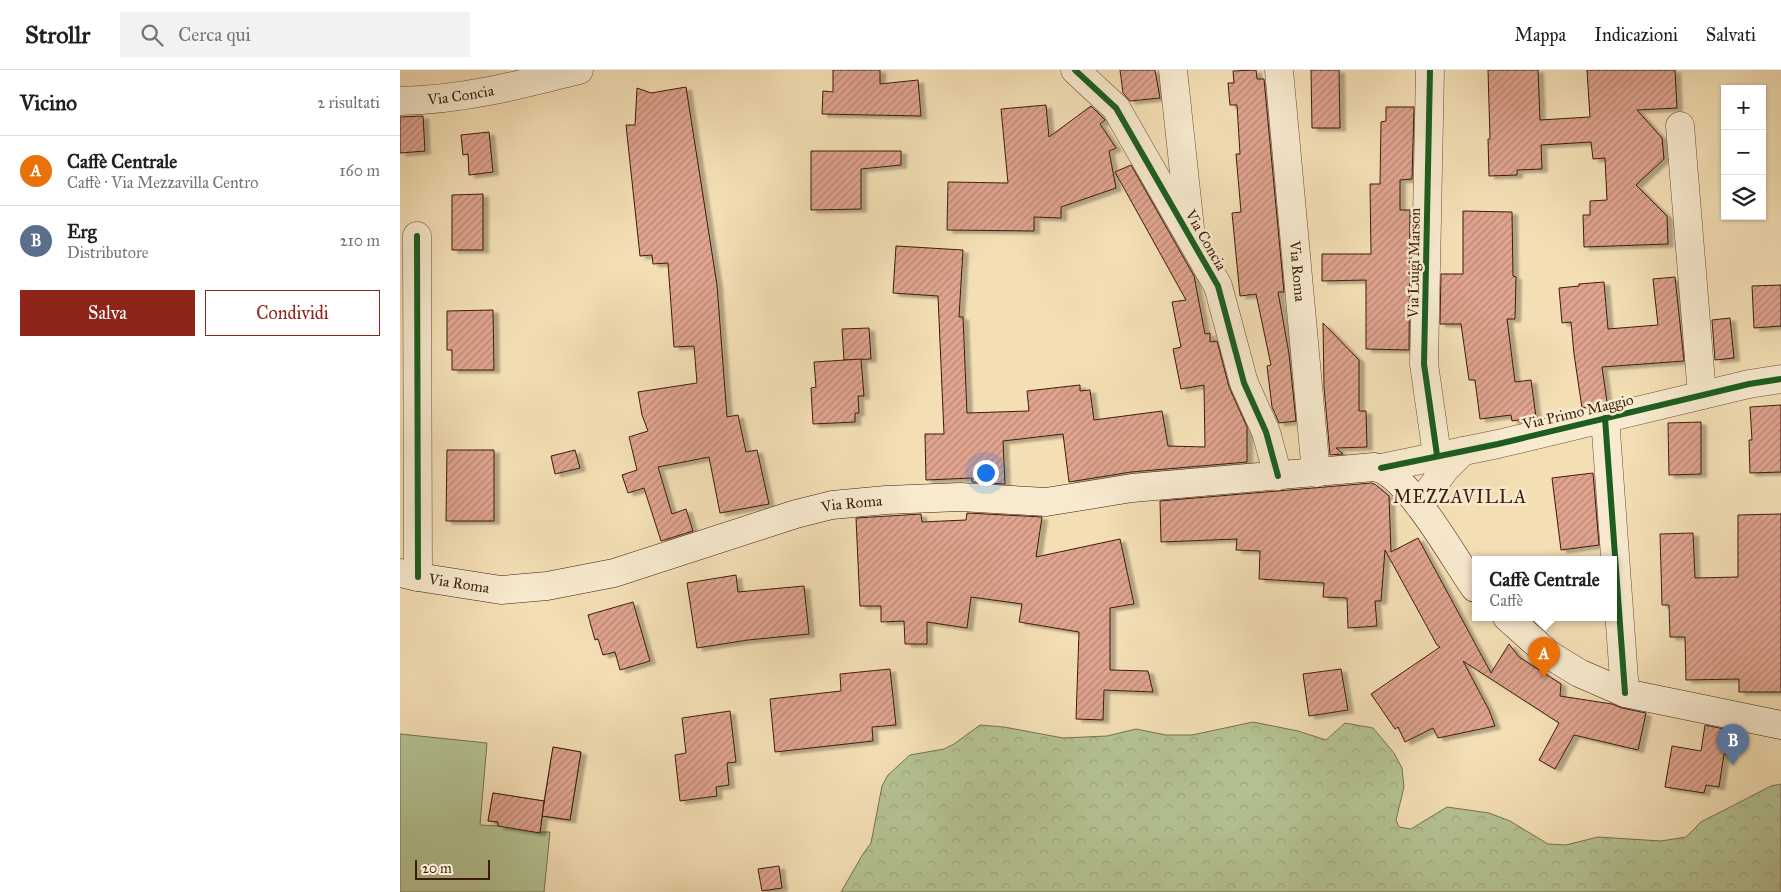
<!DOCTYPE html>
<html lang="it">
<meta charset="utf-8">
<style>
:root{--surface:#fff;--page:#f2f2f2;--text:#202124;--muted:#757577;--line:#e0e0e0;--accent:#8f2418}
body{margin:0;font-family:"IM FELL Great Primer",serif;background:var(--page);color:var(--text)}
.controls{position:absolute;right:15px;top:15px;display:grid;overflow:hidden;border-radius:0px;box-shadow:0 1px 4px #0004}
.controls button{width:45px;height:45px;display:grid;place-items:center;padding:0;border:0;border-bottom:1px solid var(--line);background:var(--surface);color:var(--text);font:25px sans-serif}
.scale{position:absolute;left:15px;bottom:12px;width:75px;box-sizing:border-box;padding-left:5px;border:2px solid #3b1c0c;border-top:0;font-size:14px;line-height:18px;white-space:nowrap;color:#3b1c0c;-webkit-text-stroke:4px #f8eacf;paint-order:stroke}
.you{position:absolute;left:585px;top:402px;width:18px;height:18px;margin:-12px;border:4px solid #fff;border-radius:50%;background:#1a73e8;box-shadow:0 0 0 8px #1a73e833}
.badge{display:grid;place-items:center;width:32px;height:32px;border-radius:50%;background:var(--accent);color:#fff;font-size:16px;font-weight:700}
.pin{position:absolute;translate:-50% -41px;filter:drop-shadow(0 1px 2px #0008)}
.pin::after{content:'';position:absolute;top:26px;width:18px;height:15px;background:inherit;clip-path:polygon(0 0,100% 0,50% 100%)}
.popup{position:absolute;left:1072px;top:486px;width:145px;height:65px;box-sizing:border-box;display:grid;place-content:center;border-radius:0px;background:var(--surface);filter:drop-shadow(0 1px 4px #0005);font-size:16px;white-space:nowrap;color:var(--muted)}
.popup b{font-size:19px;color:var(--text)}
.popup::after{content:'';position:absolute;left:50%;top:100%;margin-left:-10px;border:10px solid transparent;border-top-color:var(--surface)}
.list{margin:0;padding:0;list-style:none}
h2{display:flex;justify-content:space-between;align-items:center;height:65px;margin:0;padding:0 20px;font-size:21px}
h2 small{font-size:16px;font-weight:400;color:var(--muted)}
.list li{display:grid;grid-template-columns:32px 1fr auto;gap:15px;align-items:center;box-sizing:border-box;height:70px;padding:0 20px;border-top:1px solid var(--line)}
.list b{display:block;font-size:19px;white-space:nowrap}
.list p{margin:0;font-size:16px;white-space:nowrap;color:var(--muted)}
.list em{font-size:16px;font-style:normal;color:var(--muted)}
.actions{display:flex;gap:10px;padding:15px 20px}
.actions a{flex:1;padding:11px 0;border:1px solid var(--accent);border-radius:0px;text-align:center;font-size:18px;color:var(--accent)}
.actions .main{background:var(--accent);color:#fff}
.icon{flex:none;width:28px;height:28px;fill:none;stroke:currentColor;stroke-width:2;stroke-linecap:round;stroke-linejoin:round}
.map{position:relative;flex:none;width:1381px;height:822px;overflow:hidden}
header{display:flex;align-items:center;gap:30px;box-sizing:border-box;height:70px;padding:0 25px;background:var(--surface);border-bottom:1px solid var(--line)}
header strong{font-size:24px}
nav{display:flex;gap:28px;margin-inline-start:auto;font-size:18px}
.search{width:350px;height:45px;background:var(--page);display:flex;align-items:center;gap:12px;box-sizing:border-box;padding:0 18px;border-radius:0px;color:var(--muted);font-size:19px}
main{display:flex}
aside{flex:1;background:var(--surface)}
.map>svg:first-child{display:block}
.green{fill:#b5c393;stroke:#787050}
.forest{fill:url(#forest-crowns);stroke:#787050}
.building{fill:url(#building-hatch);stroke:#3b1c0c;filter:url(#shadow)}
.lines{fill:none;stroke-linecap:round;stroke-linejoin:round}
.minor-casing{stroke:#694d36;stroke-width:29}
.tertiary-casing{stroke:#694d36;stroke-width:29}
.secondary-casing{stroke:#3b1c0c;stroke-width:29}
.minor{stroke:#f8eacf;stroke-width:28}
.tertiary{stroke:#f8eacf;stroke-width:28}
.secondary{stroke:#f8eacf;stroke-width:28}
.cycleway-casing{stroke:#f8eacf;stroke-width:9}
.cycleway{stroke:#1b5e20;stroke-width:6}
.labels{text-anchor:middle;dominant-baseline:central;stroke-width:5;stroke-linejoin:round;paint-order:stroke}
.street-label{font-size:15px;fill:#3b1c0c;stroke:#f8eacf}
.quarter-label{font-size:18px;letter-spacing:1px;fill:#3b1c0c;stroke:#f8eacf}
</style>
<header>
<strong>Strollr</strong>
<div class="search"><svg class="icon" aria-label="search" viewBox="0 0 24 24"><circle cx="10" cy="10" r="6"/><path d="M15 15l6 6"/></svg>Cerca qui</div>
<nav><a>Mappa</a><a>Indicazioni</a><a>Salvati</a></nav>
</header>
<main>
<aside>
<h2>Vicino<small>2 risultati</small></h2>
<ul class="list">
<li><span class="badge" style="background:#e8710a">A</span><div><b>Caffè Centrale</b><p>Caffè · Via Mezzavilla Centro</p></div><em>160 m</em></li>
<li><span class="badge" style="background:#5c6f8a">B</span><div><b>Erg</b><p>Distributore</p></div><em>210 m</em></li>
</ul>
<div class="actions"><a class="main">Salva</a><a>Condividi</a></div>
</aside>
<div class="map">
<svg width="1381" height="822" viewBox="0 0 1381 822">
<defs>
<pattern id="forest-crowns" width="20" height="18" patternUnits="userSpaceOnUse" patternTransform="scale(1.25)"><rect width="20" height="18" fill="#b5c393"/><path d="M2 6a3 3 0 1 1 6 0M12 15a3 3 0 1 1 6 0" fill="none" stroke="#9da77e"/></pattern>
<pattern id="building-hatch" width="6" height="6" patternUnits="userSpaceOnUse" patternTransform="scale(1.25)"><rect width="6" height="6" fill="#e0a48f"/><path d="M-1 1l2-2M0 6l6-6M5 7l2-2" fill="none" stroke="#b78573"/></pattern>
<filter id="shadow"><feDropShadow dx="5.5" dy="3" stdDeviation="1" flood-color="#0004"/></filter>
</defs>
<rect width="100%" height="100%" fill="#f4dfb5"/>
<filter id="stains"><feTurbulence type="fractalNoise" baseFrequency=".004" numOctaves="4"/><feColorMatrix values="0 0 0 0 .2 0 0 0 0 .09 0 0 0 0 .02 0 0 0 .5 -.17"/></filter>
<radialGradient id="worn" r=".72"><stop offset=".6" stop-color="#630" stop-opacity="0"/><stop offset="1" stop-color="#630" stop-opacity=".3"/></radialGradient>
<path class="green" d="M0,664L87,673L80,755L98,756V752L88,751L93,723L144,731L153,677L181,682L170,750L142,746L140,762H150L144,822H0Z"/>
<path class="forest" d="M853,652L898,661L926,670L945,653L973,658L994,683L1002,698L1004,717L996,750L999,757L1011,759L1047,737L1089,743L1110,751L1148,774L1166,775L1198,767L1261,771L1286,767L1301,752L1371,716L1381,714V822H441L463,784L471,773L482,716L488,705L510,685L544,679L554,674L580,655L604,657L663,668L707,666L736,659L766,665H792Z"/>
<g class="building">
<path d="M433,0H480V14L518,10L521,46L422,44L423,21L433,22Z"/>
<path d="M720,0H755L760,28L730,31L723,23Z"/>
<path d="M856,0L857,9H864L884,222H878L889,284L896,351L879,353L872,337L867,296L871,295L856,224L840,226L832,143L841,142L836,84H840L837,35H830L828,13H834L833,1Z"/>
<path d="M911,0H939L940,58H912Z"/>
<path d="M1088,0H1138L1140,50L1190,47L1187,0H1275L1277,38L1237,40L1262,68L1264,89L1236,115L1267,146L1268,174L1184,177L1183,145H1190V131L1207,130L1205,88L1193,89L1191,72L1141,75L1142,99L1117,100V105L1089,106L1088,69H1090Z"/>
<path d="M286,17L317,215L327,347L338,345L346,382L357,380L369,434L320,443L309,387L258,397L272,444L286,439L293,461L261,471L244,418L228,423L222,405L237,400L229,367L248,361L242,345L238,322L297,313L294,276L274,277L268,193L253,194L252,185L240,186L226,55H235L237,18L251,23Z"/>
<path d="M646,35L649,67L691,36L705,50L700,54L716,78L709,81L716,118L661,137V148L634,147V161L547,160L548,112L608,113L601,39Z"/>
<path d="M986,37H1014L1012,109L1000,110V140H1010L1009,280L966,279V210L922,211V184H971L970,114H980L981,52L986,51Z"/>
<path d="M23,46L25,81L0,83V47Z"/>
<path d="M89,62L93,102L69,105L68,84L63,85L61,65Z"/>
<path d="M411,81H501V95L461,99V139L411,140Z"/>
<path d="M731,95L794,206L805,264L810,263V272L817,271L829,317L847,357V392L731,402L669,412L663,364L603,371L605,414L572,412V408L526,410L525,364H544L538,226L493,223L496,176L563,180L559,247H563L567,343L629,341L627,321L680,315V321L690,320L694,350L762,341L768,376L805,377L804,315L781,319L773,279L781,277L772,232L786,230L715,102Z"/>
<path d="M83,124V180H52V125Z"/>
<path d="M1063,141L1112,142L1113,206L1116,207L1115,249H1107L1115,312L1131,310L1136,347L1112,351L1111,345L1080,349L1075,310H1069L1061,254H1040L1041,204H1063Z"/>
<path d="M1275,207L1284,291L1202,297L1207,332L1182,338L1174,284L1171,252L1162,253L1159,218L1179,216V214L1204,212L1208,259L1258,255L1253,209Z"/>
<path d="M1381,215V256L1354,258L1352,216Z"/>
<path d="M93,240L94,300H52V280H47V241Z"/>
<path d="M1330,248L1334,288L1315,290L1312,250Z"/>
<path d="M923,253L959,290V341H966L967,377L936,378L943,384L930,385L924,317Z"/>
<path d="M469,258L471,289L444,290L442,259Z"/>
<path d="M461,289L464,326H458L459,343H455V352L413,354L411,318L416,317L414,292Z"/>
<path d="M1381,335V402L1350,403L1349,370H1352L1350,337Z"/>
<path d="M1301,352V404L1269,405L1268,353Z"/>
<path d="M47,380H94V451H46Z"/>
<path d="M175,380L180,398L155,404L151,386Z"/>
<path d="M1193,403L1199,475L1161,480L1152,408Z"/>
<path d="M972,413L976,415L989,426L991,482L1018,468L1091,603L1109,574L1119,587L1161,614L1160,626L1212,634L1222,638L1246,643L1238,680L1174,665L1155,699L1139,690L1159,653L1063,591L1089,640L1095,656L1038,668L1033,658L1005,672L998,657L995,659L971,624L1040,577L1037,575L985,480L981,531H975L977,556L948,558L947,528L923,527L924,513L859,509L860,481L836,480L837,469L761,472L760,431Z"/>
<path d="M567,443L642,447L636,487L720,469L734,534L710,538V600L748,601L753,622L704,620L703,650L676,649L679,562L619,552L622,534L571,527L567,558L527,552V574H505L504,551L481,552V536H460L456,448L521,444L522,452L566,450Z"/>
<path d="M1381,444V622H1339V609L1286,610L1285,567H1270L1269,535H1262L1260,464L1293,463L1295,508L1338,507V445Z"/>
<path d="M336,505L338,522L404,516L409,564L348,570L297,578L287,513Z"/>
<path d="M233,532L250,591L220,600L215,582L203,585L198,569L195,570L188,545Z"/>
<path d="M490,599L496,655L472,657L473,671L375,682L370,629L441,621L440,604Z"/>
<path d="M941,599L948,640L909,646L903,604Z"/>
<path d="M330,641L336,692L327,693L329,715L316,717L317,726L280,731L275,685L286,683L282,648Z"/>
<path d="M1305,655L1333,661L1330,685L1324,684L1319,717L1306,715L1304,723L1265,717L1272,676L1301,681Z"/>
<path d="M153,677L181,682L170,750L142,746Z"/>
<path d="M93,723L144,731L140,763L98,756V752L88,751Z"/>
<path d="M379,796L382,818L362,821L358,799Z"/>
</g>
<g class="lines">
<g class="minor-casing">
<g id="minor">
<path d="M675,0L716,38L818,216L844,313L866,362L878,406"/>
<path d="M773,0L790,158"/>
<path id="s1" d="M879,0L916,403"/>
<path d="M1030,0L1024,294L1037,385"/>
<path id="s2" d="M0,31C61,30 120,15 179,0"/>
<path d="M1280,56L1302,325"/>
<path d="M17,166L18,507"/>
<path d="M1205,348L1225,623"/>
</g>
</g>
<g class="tertiary-casing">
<g id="tertiary">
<path d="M981,398L1098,374L1349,314L1381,309"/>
<path d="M1019,435L1045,399L1063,381"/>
</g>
</g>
<g class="secondary-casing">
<g id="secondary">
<path id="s3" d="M0,503L18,507L101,520L147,516L214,503L396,444L432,435L486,430L560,427L646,432L732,418L974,397C1007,401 1055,491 1075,518"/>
<path d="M1107,547L1148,584L1179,603L1225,623L1381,655"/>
</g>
</g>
<use href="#minor" class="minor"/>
<use href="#tertiary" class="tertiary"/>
<use href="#secondary" class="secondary"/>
<g class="cycleway-casing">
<g id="cycleway">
<path d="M675,0L716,38L818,216L844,313L866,362L878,406"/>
<path d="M1030,0L1024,294L1037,385"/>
<path d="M17,166L18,507"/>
<path d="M1205,348L1225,623"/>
<path d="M981,398L1098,374L1349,314L1381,309"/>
</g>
</g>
<use href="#cycleway" class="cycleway"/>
</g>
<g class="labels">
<g class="street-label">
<text stroke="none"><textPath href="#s2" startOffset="61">Via Concia</textPath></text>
<text transform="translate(806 170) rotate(60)">Via Concia</text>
<text transform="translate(1014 193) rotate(-89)">Via Luigi Marson</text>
<text stroke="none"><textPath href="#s1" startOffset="202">Via Roma</textPath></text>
<text transform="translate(1178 342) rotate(-13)">Via Primo Maggio</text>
<text stroke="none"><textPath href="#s3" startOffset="465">Via Roma</textPath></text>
<text stroke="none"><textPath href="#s3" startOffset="60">Via Roma</textPath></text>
</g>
<g class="quarter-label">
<text x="1060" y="427">MEZZAVILLA</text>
</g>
</g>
<rect width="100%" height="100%" filter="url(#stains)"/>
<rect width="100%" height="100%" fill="url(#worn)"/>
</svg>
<div class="controls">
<button>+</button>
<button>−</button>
<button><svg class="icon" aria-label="layers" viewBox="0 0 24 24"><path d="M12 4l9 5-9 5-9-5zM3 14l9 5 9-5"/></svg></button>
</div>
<div class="scale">20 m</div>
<div class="you"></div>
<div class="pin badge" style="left:1144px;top:608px;background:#e8710a">A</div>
<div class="popup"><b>Caffè Centrale</b>Caffè</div>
<div class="pin badge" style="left:1333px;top:695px;background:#5c6f8a">B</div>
</div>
</main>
